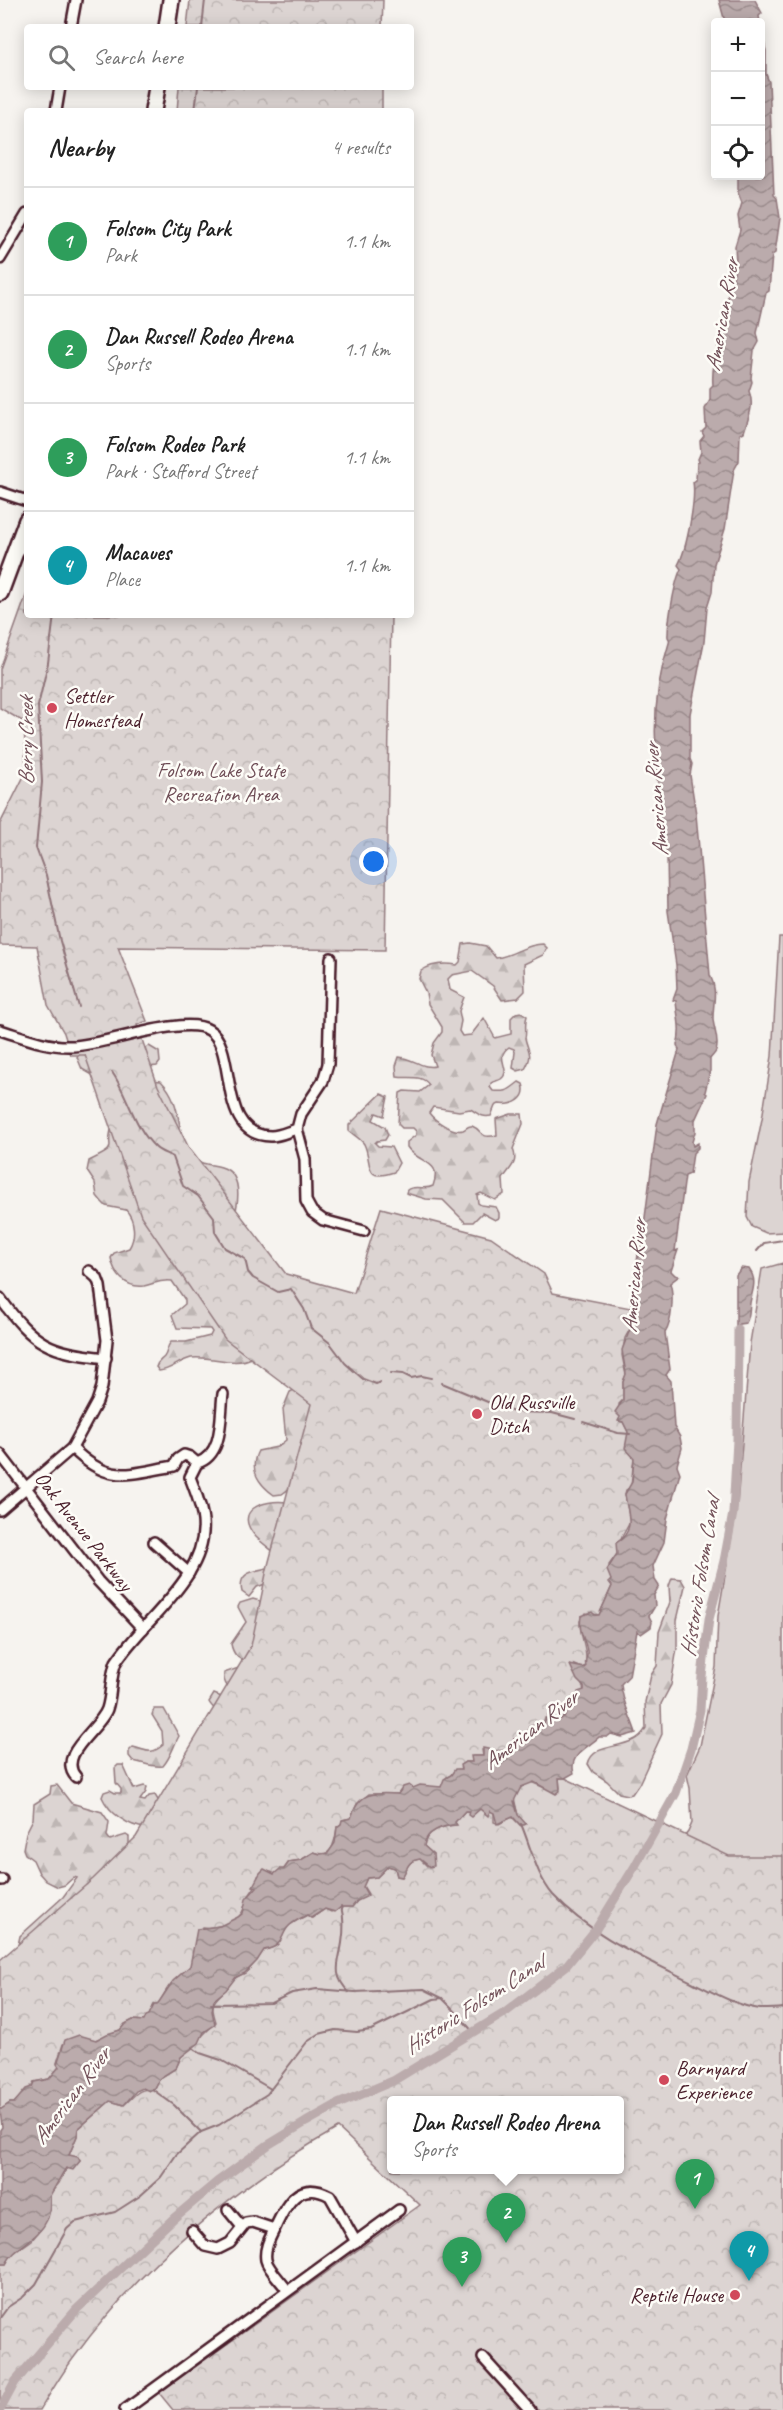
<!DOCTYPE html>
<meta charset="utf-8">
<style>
:root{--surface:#fff;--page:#f6f6f6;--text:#222;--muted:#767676;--line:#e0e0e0;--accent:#111827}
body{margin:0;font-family:Caveat,sans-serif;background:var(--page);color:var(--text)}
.controls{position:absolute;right:18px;top:18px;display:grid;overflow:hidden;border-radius:6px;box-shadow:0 3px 15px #0003}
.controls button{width:54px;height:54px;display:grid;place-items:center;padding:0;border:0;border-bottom:2px solid var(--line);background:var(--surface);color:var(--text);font:30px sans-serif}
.you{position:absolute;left:374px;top:862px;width:21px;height:21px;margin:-15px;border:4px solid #fff;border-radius:50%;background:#1a73e8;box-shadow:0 0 0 9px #1a73e833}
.badge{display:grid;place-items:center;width:39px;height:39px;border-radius:50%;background:var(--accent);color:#fff;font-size:20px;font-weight:700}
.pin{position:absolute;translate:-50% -50px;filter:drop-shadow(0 2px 3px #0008)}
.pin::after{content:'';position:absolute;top:32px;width:21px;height:18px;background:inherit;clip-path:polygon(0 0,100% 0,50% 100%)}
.popup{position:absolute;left:387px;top:2096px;width:237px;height:78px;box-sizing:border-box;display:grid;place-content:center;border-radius:6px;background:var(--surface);filter:drop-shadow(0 2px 4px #0005);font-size:20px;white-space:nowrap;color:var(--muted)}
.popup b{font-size:22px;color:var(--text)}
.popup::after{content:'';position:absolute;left:50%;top:100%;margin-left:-12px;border:12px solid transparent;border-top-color:var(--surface)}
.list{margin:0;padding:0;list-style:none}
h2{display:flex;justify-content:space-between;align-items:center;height:78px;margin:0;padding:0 24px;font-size:26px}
h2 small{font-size:20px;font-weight:400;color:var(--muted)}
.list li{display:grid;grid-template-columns:39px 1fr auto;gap:18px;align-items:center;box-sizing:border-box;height:108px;padding:0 24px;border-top:2px solid var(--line)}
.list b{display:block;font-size:22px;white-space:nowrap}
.list p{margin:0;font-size:20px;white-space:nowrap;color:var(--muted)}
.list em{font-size:20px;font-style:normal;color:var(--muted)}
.icon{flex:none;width:33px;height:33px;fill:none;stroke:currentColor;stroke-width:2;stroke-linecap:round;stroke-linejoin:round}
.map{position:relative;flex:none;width:783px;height:2410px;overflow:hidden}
.search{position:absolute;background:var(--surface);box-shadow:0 3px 15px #0003;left:24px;top:24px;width:390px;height:66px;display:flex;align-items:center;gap:15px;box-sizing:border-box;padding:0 21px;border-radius:6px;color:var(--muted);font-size:22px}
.panel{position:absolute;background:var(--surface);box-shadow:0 3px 15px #0003;left:24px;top:108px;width:390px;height:510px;border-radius:6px}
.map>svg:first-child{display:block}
.green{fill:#dcd4d2;stroke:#937a7e;stroke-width:1.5}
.forest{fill:url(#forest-firs);stroke:#937a7e;stroke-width:1.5}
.park{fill:url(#park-crowns);stroke:#937a7e;stroke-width:1.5;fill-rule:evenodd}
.water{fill:url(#water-waves);stroke:#8e7378;stroke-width:1.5}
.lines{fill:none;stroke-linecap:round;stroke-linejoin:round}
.stream{stroke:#8e7378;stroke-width:2}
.canal{stroke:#bbabac;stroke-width:9}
.minor-casing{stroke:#4a1f2b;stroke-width:14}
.primary-casing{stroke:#4a1f2b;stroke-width:20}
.minor{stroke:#fdfcf7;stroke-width:9}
.primary{stroke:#fdfcf7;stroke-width:15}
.poi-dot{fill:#d1495b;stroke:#fdfcf7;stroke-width:2}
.labels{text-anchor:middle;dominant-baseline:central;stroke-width:5;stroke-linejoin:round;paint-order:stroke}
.poi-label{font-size:21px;fill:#4a1f2b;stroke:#fdfcf7;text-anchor:start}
.park-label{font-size:21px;fill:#6e4c55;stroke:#fdfcf7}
.street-label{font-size:21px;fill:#4a1f2b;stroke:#fdfcf7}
.water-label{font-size:22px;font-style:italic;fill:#725058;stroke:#fdfcf7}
</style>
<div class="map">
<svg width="783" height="2410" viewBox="0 0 783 2410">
<defs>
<pattern id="forest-firs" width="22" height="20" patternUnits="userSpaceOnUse" patternTransform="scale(1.5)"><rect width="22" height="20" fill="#dcd4d2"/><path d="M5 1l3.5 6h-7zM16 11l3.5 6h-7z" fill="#beb6b4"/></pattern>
<pattern id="park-crowns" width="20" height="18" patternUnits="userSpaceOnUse" patternTransform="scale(1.5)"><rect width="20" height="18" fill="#dcd4d2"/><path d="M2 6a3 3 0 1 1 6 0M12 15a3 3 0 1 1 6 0" fill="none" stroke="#beb6b4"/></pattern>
<pattern id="water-waves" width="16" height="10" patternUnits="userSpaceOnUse" patternTransform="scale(1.5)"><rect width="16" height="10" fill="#bbabac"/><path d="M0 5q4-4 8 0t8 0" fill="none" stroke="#9a8b8c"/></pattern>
</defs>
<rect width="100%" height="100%" fill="#f6f3ef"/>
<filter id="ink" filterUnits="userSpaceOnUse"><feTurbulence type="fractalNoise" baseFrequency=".0167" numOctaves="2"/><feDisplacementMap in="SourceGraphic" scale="12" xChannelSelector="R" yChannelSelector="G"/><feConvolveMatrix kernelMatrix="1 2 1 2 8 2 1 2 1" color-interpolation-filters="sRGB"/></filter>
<g filter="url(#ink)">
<g class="green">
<path d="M779,937H783V1232L766,1233L752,1227L747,1217L749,1182L762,1119L772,1056Z"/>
<path d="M783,1263V1990L637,1897L688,1832L692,1823L690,1788L687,1775L700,1746L716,1667L718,1616L737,1506L750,1343L762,1269Z"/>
</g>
<g class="forest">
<path d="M470,943L486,946L496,958C513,956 525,944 543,944L547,948L543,955L524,964L525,991L518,998L502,1000L493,986L472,971L452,975L448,979L450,990L464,997L459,1011L461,1021L459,1031L462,1036L471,1035L484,1018L495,1038L511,1034V1018L516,1013L521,1012L527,1016C524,1024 527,1030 525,1038C528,1052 534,1053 525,1069L518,1071L513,1068L515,1052L514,1049L509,1047C493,1058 513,1070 501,1079C498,1081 494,1081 491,1083L490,1087L493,1091C508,1092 507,1091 519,1082L523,1084C528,1099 513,1106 499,1104L495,1106L491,1116C481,1118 478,1113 470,1109L459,1111L433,1107L429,1113C435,1121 453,1133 463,1130C466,1129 468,1125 472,1126C483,1130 479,1140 497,1135L496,1119L511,1114H522L523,1124L513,1149C519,1164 509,1168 503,1179L504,1194L495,1200L481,1193L477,1195L478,1203L481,1205L496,1207L499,1213V1218L495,1220L482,1213L473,1222H465L443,1200L426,1199L406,1193L407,1190C415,1184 424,1191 433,1186C443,1159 419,1165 407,1147V1142L416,1135V1131L413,1128H402L398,1124L400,1093L404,1091L420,1092L429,1085C422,1074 408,1079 397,1077L396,1066L399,1057C412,1058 423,1069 435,1066L431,1055L434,1043L442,1032V1027L428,1004L426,993L419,979L421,971C432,963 445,963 457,965L460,962L463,944Z"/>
<path d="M149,1046L159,1052L160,1062L157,1066L149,1067L152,1080L161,1081C185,1105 174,1135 192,1156C199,1165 211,1164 221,1167C242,1173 239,1198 235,1215L284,1277L330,1301L297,1483L282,1494L274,1495C259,1484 248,1470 258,1451L277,1447L286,1440L283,1409L290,1392L298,1388L253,1357C234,1368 212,1355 191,1358C179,1361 171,1370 159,1371L156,1367C158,1361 160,1361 164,1357C168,1352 166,1347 171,1342H186L210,1336L212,1332L210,1329L177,1328L172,1315L185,1304V1300L172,1281C160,1279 154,1284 144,1286C125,1288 114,1274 111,1258L114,1253L129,1248C136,1237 135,1220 126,1210L106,1206L102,1202L97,1196L95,1183L87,1171L89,1161C124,1144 102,1152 113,1124L96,1077L82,1069L77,1057L84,1051H139Z"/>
<path d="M381,1094L388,1097L384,1116L376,1113L373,1120L385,1127L388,1135L385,1140L377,1141L375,1143L378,1146L391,1147L399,1163L394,1172C362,1183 373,1162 364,1144C361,1139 354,1135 349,1131V1125Z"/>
<path d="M327,1491H332L336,1500L327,1518L326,1526L329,1530L337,1554L334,1562L327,1570L322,1592L319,1593L309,1588L304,1589L303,1594L307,1605C303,1615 295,1614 286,1617L284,1622L289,1632L301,1635C303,1646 297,1655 289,1662L277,1664L275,1676L259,1693L258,1709L253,1711L249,1708L247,1696L243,1697C241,1706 243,1710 245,1718C247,1728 242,1739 237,1748L229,1749L222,1737C222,1734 225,1731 225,1727C227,1717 213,1710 209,1702L214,1694L224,1698L233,1697L234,1692C226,1686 223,1682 224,1673L244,1666L252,1674L255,1673L254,1668C244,1659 234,1660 231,1644L246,1622L238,1607L240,1603L253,1599L277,1606C286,1600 283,1586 276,1580L257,1587L249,1597L242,1592C237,1571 255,1571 272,1567L275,1553C269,1548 262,1543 256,1537C232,1510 263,1499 287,1502L291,1514L294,1515L309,1508Z"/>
<path d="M672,1578L681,1579L685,1586L677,1620V1648L671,1685L661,1704L662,1734L639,1784L632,1794L628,1795L619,1793L607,1781L593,1772L588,1764C594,1739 633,1753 646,1728L645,1702L651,1675L657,1666L659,1632L670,1602L669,1586Z"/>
<path d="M154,1709H164L179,1736C173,1747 171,1757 163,1766C153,1768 144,1763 133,1761L129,1756V1751L133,1747C147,1750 150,1756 163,1745L162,1731L152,1715Z"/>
<path d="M118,1765H123L134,1789L144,1786L147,1787L146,1792L140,1800L145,1801L149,1796L155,1795L161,1805L146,1828C129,1827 109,1813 102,1797L104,1792L110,1790L115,1793H121V1789L116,1783L115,1768Z"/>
<path d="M57,1785L71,1803L102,1812L109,1822L107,1836L110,1840L126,1835L129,1837V1848L17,1950L20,1936L63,1897L77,1878L74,1877L65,1885L58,1887L46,1881L39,1873L33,1860L25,1854L23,1849L26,1833L33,1819L34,1804L50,1794L51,1786Z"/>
</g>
<g class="park">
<path d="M190,0H383L382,27H187Z"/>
<path d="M179,87H382V111H177Z"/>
<path d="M27,593V615H391L385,950L118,947L147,1021L137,1025L158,1086L189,1148L286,1274L354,1293L381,1208L491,1237L544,1274L553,1293L631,1308L630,1329L625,1338L622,1355L626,1375L623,1382V1400L619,1404L621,1417L619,1421L623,1422L628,1432L629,1452L634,1457L631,1487L626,1490L625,1494L630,1522L622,1537L617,1554L609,1565L612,1586L599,1615L586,1613L580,1621C580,1639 588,1648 586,1666L581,1668L574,1665L584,1690L572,1708L558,1721L545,1718L543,1725L529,1727V1736L514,1739C505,1757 497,1749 482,1750L483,1756H473V1762H465L461,1765V1769L455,1770L451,1775L447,1777L441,1787C427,1789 410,1784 398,1794H369L357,1804L351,1818L343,1820L341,1824L337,1827C335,1841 333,1860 314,1852L301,1860L289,1862L284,1869L275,1874L271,1872L258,1876C257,1886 254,1888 248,1897C245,1902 245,1909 241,1914C234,1924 213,1929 202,1927C192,1940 198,1952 190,1966C186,1973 178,1976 173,1982C167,1986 163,1998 157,2005H154L149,2015L144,2021L133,2020L125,2024L120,2030L95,2040L85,2038L63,2044L57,2063L59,2067L49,2079L34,2082C31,2088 19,2098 14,2103H10L0,2110V1960L93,1879L136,1837L251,1646L267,1569L311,1404L225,1339L141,1216L85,1055H71L64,1033L48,1005L37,946L0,945V824L26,772L24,722L0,708V669Z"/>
<path d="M559,1778H565L729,1856H783V2410H173L159,2393L420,2205L338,2128C238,2184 143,2263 75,2356C62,2373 51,2392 40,2410H0V2264H6L11,2255L32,2240L43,2226L50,2211V2194L59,2183L67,2168L75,2166L80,2161L69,2155L77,2136L78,2129L110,2101L124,2105C138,2093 135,2090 155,2088L160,2078L176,2068L181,2057L216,2022C210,2003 212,2003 225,1990C229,1987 230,1982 234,1979C237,1976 242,1975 246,1972C254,1966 258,1957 264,1950C286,1946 279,1934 290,1925C295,1921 302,1918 307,1915L312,1918L325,1909L331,1912L342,1907H352L357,1901L368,1894L363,1886L367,1878L377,1877L388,1866L395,1868L397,1876L402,1877C408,1869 405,1862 420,1859L427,1866L433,1854L424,1846C425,1831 443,1826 456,1825L455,1822L465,1811L475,1813L480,1809L488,1815L490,1810L494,1813V1822L499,1824L512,1817L520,1825L514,1798L521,1787L531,1782L545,1788H560ZM392,2100H620V2170H392Z"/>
</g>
<g class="water">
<path d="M719,0H755L762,13L759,16L760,22H725Z"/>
<path d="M761,28L766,51V74L769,82L774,195L777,198L780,218L775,253L772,255L769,291L766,293L757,333L759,342L754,351L751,378L752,382L749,391C755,406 748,418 744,432L740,434L739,461L734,470L725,529L714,564L712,592L707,608L704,642L690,714V759L692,764L690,775L696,814L710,975C718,991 713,1002 713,1018C713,1028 720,1040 716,1051C715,1054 712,1056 710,1059V1071L705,1092L707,1094L695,1120V1132L692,1142L693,1146L698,1143V1148L693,1153L690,1174L685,1176L675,1251L678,1250L671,1271L675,1275L679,1276L670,1283C674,1295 672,1323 665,1333L670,1369L666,1375L671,1381L674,1427L680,1437L682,1448L677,1465L680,1473L667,1519L664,1542L653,1566L655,1580L659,1586L654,1595L655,1606L649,1616L652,1622L651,1627L641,1634L637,1631L629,1676L621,1684C622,1702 631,1717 636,1733L622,1737L611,1734L607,1737H599C589,1747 568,1755 574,1773L565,1778H559L560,1791L556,1794L534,1782L521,1787L514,1801L518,1815L526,1824L524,1825H520L513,1817L497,1824L494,1813L490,1811L488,1816L480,1809L471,1817L468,1815L469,1811H465L455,1822L457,1825C444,1825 425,1831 424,1846L433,1854L434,1866L430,1867L420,1859C406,1861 408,1869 402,1877L397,1876L395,1868L388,1866L377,1877L367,1878L363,1887L368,1896L357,1901L352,1907H341L335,1912L325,1909L311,1918L307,1915C301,1918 295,1921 290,1925C279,1935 286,1946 264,1950L257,1961L245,1973L236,1977L226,1990L214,2000L212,2011L215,2025L204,2032L199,2043L181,2057L176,2068L160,2078L155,2088L149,2091L143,2088L136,2091L124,2105L110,2101L78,2129L77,2136L69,2155L78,2157L80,2161L73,2170L66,2168C63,2172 51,2194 50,2196C49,2204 51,2213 47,2220C39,2239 14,2247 6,2264H0V2130L2,2127L0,2110L10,2103H14L26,2089L32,2087L34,2082L49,2079L59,2067L57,2064L65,2040L79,2035L96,2040L107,2034L120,2030L125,2024L133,2020L144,2021L146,2016L149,2015L154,2005H157L173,1981L190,1966L197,1929L220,1926L238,1917L243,1913L246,1899L257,1887L253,1886L260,1873L264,1869L274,1874L280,1869H284L289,1862L301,1860L314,1852L320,1854L328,1853L335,1843L337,1827L341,1824L342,1820L351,1818C359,1792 373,1792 398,1794L403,1787L409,1785L413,1788L420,1785L441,1787L444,1779L451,1775L455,1769H461L460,1765L465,1762H472L471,1756H483V1748C498,1751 506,1756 514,1739L528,1736L529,1727L534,1725H543L548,1716L558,1721L564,1717L579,1697L578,1692L584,1690V1687L577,1680L570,1665L584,1668L586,1666C584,1660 588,1656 587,1651C585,1637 578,1634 581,1616L592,1612L595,1615H599L612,1586L609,1582L611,1580L607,1570L617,1554L616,1543C637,1531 627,1512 625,1494L632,1482L634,1458L625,1448L628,1432L623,1422L618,1421L620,1417L615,1412L623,1400V1382L626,1374L622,1350L630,1329L631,1308L639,1247L643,1233L657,1124L679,1050L677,1045C682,1029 677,1016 676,1001L673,1000L677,989L676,965L668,911L667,855L660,821L659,785L656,776L658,773C652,727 655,686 669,643C671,637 667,640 668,634C668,621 675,580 681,569L678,565C687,549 696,499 693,482L696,480L697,463L699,462L698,459L701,452L700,441L704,436L702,432L706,428L705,409L710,400V388L713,385C711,364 719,344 724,325L723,322C725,314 729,293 729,285L732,284L736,262L735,246L740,230L738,216L742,203L738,193V176H760Z"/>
<path d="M741,1268L749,1269C758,1281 752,1291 750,1303C749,1310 750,1316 746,1323L739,1324L738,1329H736V1275Z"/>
</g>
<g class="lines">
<g class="stream">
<path d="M202,27L205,0"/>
<path d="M195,111L198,87"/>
<path d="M54,615L48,663L38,706L42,782L36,848L46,875L60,941L79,1007"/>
<path d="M112,1072C128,1095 134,1128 156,1148C160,1152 168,1154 173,1157L183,1186L198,1196L214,1217L215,1232L225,1248L245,1259L248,1272L253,1278L278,1292L291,1289L304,1309L311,1328L330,1343L345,1363L363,1379L376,1384L380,1382"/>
<path d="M757,1251L764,1243L783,1240"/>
<path d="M391,1373L403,1374L411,1378L422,1376L431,1378"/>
<path d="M442,1383L507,1410L515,1412L552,1413L575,1419"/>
<path d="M583,1422L618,1433L630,1434"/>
<path d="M521,1824C531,1847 536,1875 553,1895C590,1935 644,1958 692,1982C712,1992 737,2006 760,2009C767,2009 776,2009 783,2008"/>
<path d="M341,1906C344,1918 344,1931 342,1943C339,1963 331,1974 349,1992"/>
<path d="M211,2004L271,2003L292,1993L317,1989L355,1992L424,1989L442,1998"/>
<path d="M461,2018L474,2033"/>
<path d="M192,2047L200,2053L221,2060L271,2089"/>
<path d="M152,2089L174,2105L201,2132"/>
<path d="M0,2318L8,2307L23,2297L36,2284L67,2229L75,2222L115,2212L140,2196L161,2177L176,2155L201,2132L219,2125L267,2094L307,2042L319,2034L335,2030L357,2032L371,2030L434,1999L442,1998L456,2012"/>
</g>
<path class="canal" d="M0,2410L15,2382L77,2309L174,2218L217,2182L268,2145L306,2122L338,2104L393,2081L506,2012L566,1966L596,1929L635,1866L676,1793L691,1749L700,1710L702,1676L709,1619L724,1561L733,1513L737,1440L738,1329"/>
<g class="minor-casing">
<g id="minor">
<path d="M71,27L76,0"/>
<path d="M56,111L60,87"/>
<path d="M0,259L27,214"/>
<path d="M0,492L27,501"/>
<path d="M0,1030C23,1037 47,1047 71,1046C104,1046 184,1014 209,1030C239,1048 215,1136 271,1136C280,1136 289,1131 297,1129L301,1114L323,1081L328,1064L331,958"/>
<path d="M297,1129L305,1159L306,1201L312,1212L323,1220L364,1231"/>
<path d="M0,1298C34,1345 49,1352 106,1358"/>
<path d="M72,1448C109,1485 128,1474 174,1466L178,1459L184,1455L190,1457L197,1463"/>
<path d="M0,1454L98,1581L143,1629"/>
<path d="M197,1463C224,1455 220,1416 223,1394"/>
<path d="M0,1510L72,1448L97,1402L102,1387L107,1340L100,1286L97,1278L89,1271"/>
<path d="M154,1542L189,1573"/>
<path d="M76,1777C56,1755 100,1729 107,1709C112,1694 110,1677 116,1662C144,1619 208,1577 203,1521C202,1506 195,1491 190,1477L197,1463"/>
<path d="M0,1880H2"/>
<path d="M228,2210L242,2227"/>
<path d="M192,2231L205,2246L218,2249L230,2243L246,2223L253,2222L274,2229"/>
<path d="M287,2290C282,2282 268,2269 266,2260C264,2248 270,2238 275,2228C286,2204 299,2179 330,2196L356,2242"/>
<path d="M483,2358L530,2410"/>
<path d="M125,2410L399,2210"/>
</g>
</g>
<g class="primary-casing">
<g id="primary">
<path d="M167,27L171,0"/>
<path d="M153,111L157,87"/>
<path d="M0,593L27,520"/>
</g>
</g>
<use href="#minor" class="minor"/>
<use href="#primary" class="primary"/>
</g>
</g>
<g class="poi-dot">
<circle cx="52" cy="708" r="6"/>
<circle cx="477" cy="1414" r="6"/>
<circle cx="664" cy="2080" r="6"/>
<circle cx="735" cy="2295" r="6"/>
</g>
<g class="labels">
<g class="poi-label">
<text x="64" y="696">Settler<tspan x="64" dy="24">Homestead</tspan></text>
<text x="489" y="1402">Old Russville<tspan x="489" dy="24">Ditch</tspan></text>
<text x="676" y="2068">Barnyard<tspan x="676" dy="24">Experience</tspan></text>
<text x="723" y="2295" text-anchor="end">Reptile House</text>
</g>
<g class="park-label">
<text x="221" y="770">Folsom Lake State<tspan x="221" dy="24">Recreation Area</tspan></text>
</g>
<g class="street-label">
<text transform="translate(84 1531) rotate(52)">Oak Avenue Parkway</text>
</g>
<g class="water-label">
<text transform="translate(722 315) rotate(-80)">American River</text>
<text transform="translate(26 741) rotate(-90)">Berry Creek</text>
<text transform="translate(656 800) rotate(-95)">American River</text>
<text transform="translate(634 1276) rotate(-85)">American River</text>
<text transform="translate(700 1577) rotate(-81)">Historic Folsom Canal</text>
<text transform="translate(530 1730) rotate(-38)">American River</text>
<text transform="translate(474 2005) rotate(-33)">Historic Folsom Canal</text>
<text transform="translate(71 2096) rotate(-53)">American River</text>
</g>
</g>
</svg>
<div class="controls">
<button>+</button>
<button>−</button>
<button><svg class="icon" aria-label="locate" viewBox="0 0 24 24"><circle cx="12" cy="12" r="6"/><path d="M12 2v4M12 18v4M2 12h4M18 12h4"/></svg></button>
</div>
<div class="you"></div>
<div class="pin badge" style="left:695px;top:2209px;background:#2e9e5b">1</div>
<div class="pin badge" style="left:506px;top:2243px;background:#2e9e5b">2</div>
<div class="popup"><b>Dan Russell Rodeo Arena</b>Sports</div>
<div class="pin badge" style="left:462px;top:2287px;background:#2e9e5b">3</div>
<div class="pin badge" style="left:749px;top:2281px;background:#0f9aa8">4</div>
<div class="search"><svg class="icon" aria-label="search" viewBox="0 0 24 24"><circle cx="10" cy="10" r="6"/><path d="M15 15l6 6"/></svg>Search here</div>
<section class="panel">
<h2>Nearby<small>4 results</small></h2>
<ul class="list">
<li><span class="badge" style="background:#2e9e5b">1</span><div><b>Folsom City Park</b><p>Park</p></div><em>1.1 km</em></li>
<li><span class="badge" style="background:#2e9e5b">2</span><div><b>Dan Russell Rodeo Arena</b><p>Sports</p></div><em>1.1 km</em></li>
<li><span class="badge" style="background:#2e9e5b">3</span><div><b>Folsom Rodeo Park</b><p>Park · Stafford Street</p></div><em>1.1 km</em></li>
<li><span class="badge" style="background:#0f9aa8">4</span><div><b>Macaues</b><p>Place</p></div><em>1.1 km</em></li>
</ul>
</section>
</div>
